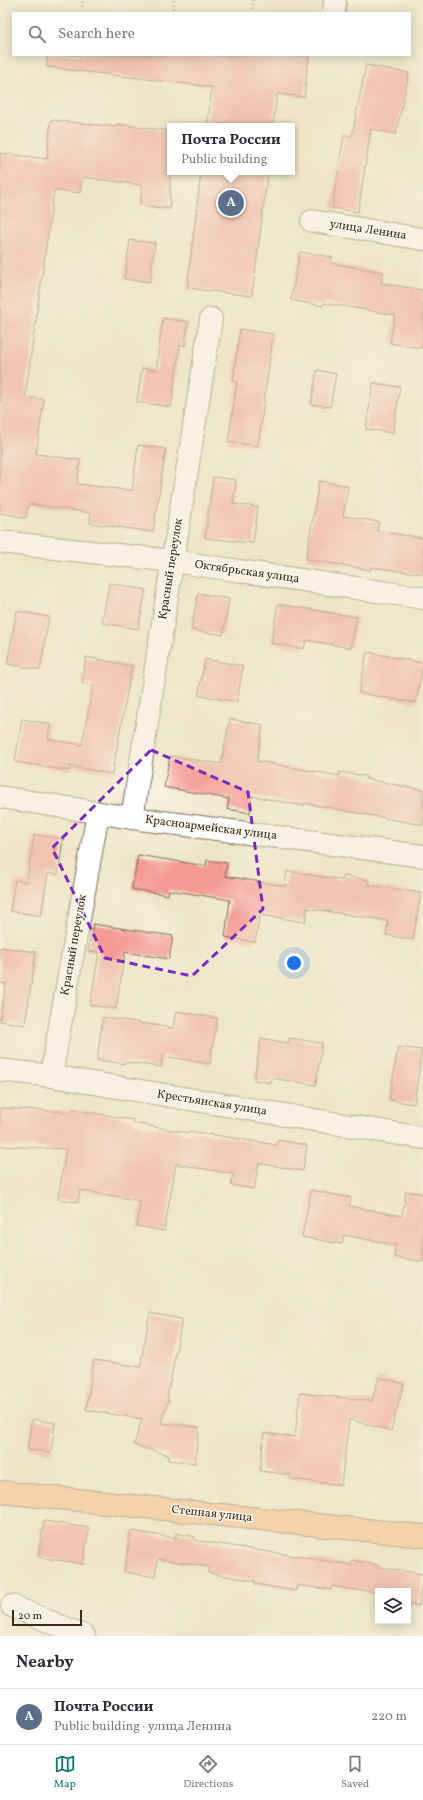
<!DOCTYPE html>
<meta charset="utf-8">
<style>
:root{--surface:#fff;--page:#f2f2f3;--text:#2b2b33;--muted:#7c7c81;--line:#e1e1e2;--accent:#0f766e}
body{margin:0;font-family:Vollkorn,serif;background:var(--page);color:var(--text)}
.controls{position:absolute;right:12px;bottom:12px;display:grid;overflow:hidden;border-radius:0px;box-shadow:0 2px 10px #0003}
.controls button{width:36px;height:36px;display:grid;place-items:center;padding:0;border:0;border-bottom:1px solid var(--line);background:var(--surface);color:var(--text);font:20px sans-serif}
.scale{position:absolute;left:12px;bottom:10px;width:70px;box-sizing:border-box;padding-left:4px;border:2px solid #3b2a1e;border-top:0;font-size:11px;line-height:14px;white-space:nowrap;color:#3b2a1e;-webkit-text-stroke:3px #fbf7ec;paint-order:stroke}
.you{position:absolute;left:294px;top:963px;width:14px;height:14px;margin:-10px;border:3px solid #fff;border-radius:50%;background:#1a73e8;box-shadow:0 0 0 6px #1a73e833}
.badge{display:grid;place-items:center;width:26px;height:26px;border-radius:50%;background:var(--accent);color:#fff;font-size:13px;font-weight:700}
.pin{position:absolute;translate:-50% -50%;border:2px solid #fff;box-shadow:0 1px 4px #0006}
.popup{position:absolute;left:167px;top:123px;width:128px;height:52px;box-sizing:border-box;display:grid;place-content:center;border-radius:0px;background:var(--surface);filter:drop-shadow(0 1px 3px #0005);font-size:13px;white-space:nowrap;color:var(--muted)}
.popup b{font-size:15px;color:var(--text)}
.popup::after{content:'';position:absolute;left:50%;top:100%;margin-left:-8px;border:8px solid transparent;border-top-color:var(--surface)}
.list{margin:0;padding:0;list-style:none}
h2{display:flex;justify-content:space-between;align-items:center;height:52px;margin:0;padding:0 16px;font-size:17px}
h2 small{font-size:13px;font-weight:400;color:var(--muted)}
.list li{display:grid;grid-template-columns:26px 1fr auto;gap:12px;align-items:center;box-sizing:border-box;height:56px;padding:0 16px;border-top:1px solid var(--line)}
.list b{display:block;font-size:15px;white-space:nowrap}
.list p{margin:0;font-size:13px;white-space:nowrap;color:var(--muted)}
.list em{font-size:13px;font-style:normal;color:var(--muted)}
.icon{flex:none;width:22px;height:22px;fill:none;stroke:currentColor;stroke-width:2;stroke-linecap:round;stroke-linejoin:round}
.map{position:relative;flex:none;width:423px;height:1636px;overflow:hidden}
.search{position:absolute;background:var(--surface);box-shadow:0 2px 10px #0003;left:12px;right:12px;top:12px;height:44px;display:flex;align-items:center;gap:10px;box-sizing:border-box;padding:0 14px;border-radius:0px;color:var(--muted);font-size:15px}
.sheet{height:108px;background:var(--surface)}
nav{display:flex;justify-content:space-around;align-items:center;box-sizing:border-box;height:56px;border-top:1px solid var(--line);background:var(--surface);font-size:11px;color:var(--muted)}
nav a{display:grid;justify-items:center;gap:2px}
nav .on{color:var(--accent)}
.map>svg:first-child{display:block}
.building{fill:#f49c94}
.lines{fill:none;stroke-linecap:round;stroke-linejoin:round}
.minor-casing{stroke:#7a6b5a;stroke-width:24}
.major-casing{stroke:#7a6b5a;stroke-width:24}
.path{stroke:#7a6b5a;stroke-width:2.5;stroke-dasharray:1 3;stroke-linecap:butt}
.minor{stroke:#fff;stroke-width:22}
.major{stroke:#fabb8b;stroke-width:22}
.marked{fill:none;stroke:#7b2cbf;stroke-width:3;stroke-dasharray:8 5;stroke-linejoin:round}
.labels{text-anchor:middle;dominant-baseline:central;stroke-width:3;stroke-linejoin:round;paint-order:stroke}
.street-label{font-size:12px;fill:#3b2a1e;stroke:#fbf7ec}
</style>
<div class="map">
<svg width="423" height="1636" viewBox="0 0 423 1636">
<rect width="100%" height="100%" fill="#fbf7ec"/>
<filter id="ink" filterUnits="userSpaceOnUse"><feTurbulence type="fractalNoise" baseFrequency=".025" numOctaves="2"/><feDisplacementMap in="SourceGraphic" scale="8" xChannelSelector="R" yChannelSelector="G"/><feConvolveMatrix kernelMatrix="1 2 1 2 8 2 1 2 1" color-interpolation-filters="sRGB"/></filter>
<filter id="wash" filterUnits="userSpaceOnUse"><feTurbulence type="fractalNoise" baseFrequency=".012" numOctaves="4" result="noise"/><feDisplacementMap in="SourceGraphic" scale="16" xChannelSelector="R" yChannelSelector="G"/><feGaussianBlur stdDeviation="0.9" result="paint"/><feColorMatrix in="noise" values="0 0 0 0 0 0 0 0 0 0 0 0 0 0 0 0 0 1.4 0 .05"/><feComposite in="paint" operator="in"/></filter>
<g filter="url(#wash)">
<rect width="100%" height="100%" fill="#eee5c8"/>
<g id="blocks">
<g class="building">
<path d="M47,55H309L304,97L277,94L273,126H207L212,87L47,67Z"/>
<path d="M366,65L409,73L396,134L371,129L358,212L332,208L344,135L352,136Z"/>
<path d="M51,120L116,127L117,124L170,131V209L140,205L142,185L82,177L80,193L54,190L25,397L44,399L36,454L80,460L77,484L132,491L138,445L166,449L153,532L90,523L91,513L29,504L26,518L0,513V153L47,159Z"/>
<path d="M201,172H268L252,296L187,288Z"/>
<path d="M130,240L155,243L150,282L124,279Z"/>
<path d="M300,252L332,257L331,263L383,272L381,283L423,290V339L421,348L390,343L395,315L324,303L323,306L291,300Z"/>
<path d="M163,318L188,322L185,346L180,345L171,407L137,402L142,368L156,370Z"/>
<path d="M240,329L273,334L258,446L228,442L237,382L233,381Z"/>
<path d="M317,370L336,374L330,407L311,404Z"/>
<path d="M373,383L400,387L393,433L366,429Z"/>
<path d="M213,477L236,480L233,504L258,507L253,543L205,538Z"/>
<path d="M319,481L348,486L343,516L379,522L377,531L423,538V574L371,567V570L306,559Z"/>
<path d="M109,583L146,590L138,629L102,623Z"/>
<path d="M198,593L229,599L223,635L191,630Z"/>
<path d="M278,604L357,617L351,648L306,640L304,649L271,643Z"/>
<path d="M17,611L49,617L40,670L7,664Z"/>
<path d="M367,652L423,663L416,703L359,693Z"/>
<path d="M86,657L132,666L112,774L70,766V771L15,762L22,719L50,724L48,739L82,745L93,685L82,683Z"/>
<path d="M205,659L243,666L237,702L198,695Z"/>
<path d="M230,719L263,725L257,761L339,776L340,772L366,776V779L423,790V825L304,803V806L252,796L250,813L227,809L229,799L164,787L170,756L221,764Z"/>
<path d="M34,835L63,839L58,875L48,873L41,916L10,911L15,880L27,882Z"/>
<path d="M138,855L206,866L207,860L227,863L225,876L285,886L287,871L343,880L344,876L369,880L368,885L421,893L413,940L386,935L388,921L307,908L305,922L260,915L255,942L225,937L230,900L169,890L168,895L132,889Z"/>
<path d="M93,924L173,936L169,959L125,952L116,1009L90,1005L99,952L88,951Z"/>
<path d="M0,947L36,952L25,1025L0,1021L6,984L0,983Z"/>
<path d="M176,1011L217,1018L210,1064L163,1056L161,1067L124,1062V1064L97,1060L103,1017L173,1028Z"/>
<path d="M261,1038L288,1043L289,1038L322,1043L316,1085L272,1078L271,1083L254,1080Z"/>
<path d="M398,1047L422,1050L414,1104L389,1100Z"/>
<path d="M0,1108L72,1112V1109L134,1120L133,1123L189,1133V1131L277,1145L278,1140L307,1145L303,1171L259,1163L254,1189L231,1185L233,1174L176,1164L164,1231L137,1226L141,1201L80,1190L78,1202L58,1199L66,1149L0,1146Z"/>
<path d="M311,1190L351,1198L349,1206L402,1216L406,1191L423,1194V1262L394,1257L396,1245L344,1235L342,1244L302,1237Z"/>
<path d="M150,1313L182,1319L167,1398L169,1399L161,1423L199,1427L195,1463L168,1460L169,1455L134,1445L142,1419L86,1410L94,1360L140,1367Z"/>
<path d="M379,1377L404,1384L391,1431L349,1419L341,1485L290,1479L291,1475L260,1471L264,1433L295,1437L300,1393L372,1401Z"/>
<path d="M32,1419L55,1423L51,1453L27,1449Z"/>
<path d="M44,1521L89,1528L83,1564L38,1557Z"/>
<path d="M131,1531L176,1538V1533L195,1537L194,1540L352,1565V1560L378,1565V1567L423,1574L419,1606L408,1604V1591H378V1593L332,1586L331,1590L297,1585L296,1591L255,1584V1581L208,1573L209,1567L158,1559L155,1577L124,1572Z"/>
</g>
</g>
</g>
<g filter="url(#ink)">
<use href="#blocks" fill-opacity="0" stroke="#7a6b5a" stroke-width="1"/>
<g class="lines">
<g class="minor-casing">
<g id="minor">
<path d="M334,13L335,0"/>
<path d="M312,221L423,239"/>
<path d="M0,542L173,561L423,598"/>
<path d="M0,797L132,818L423,856"/>
<path d="M132,818L211,319"/>
<path d="M0,1070L51,1076L423,1138"/>
<path d="M51,1076L98,813"/>
<path d="M12,1606L84,1636"/>
</g>
</g>
<g class="major-casing">
<path id="major" d="M0,1492L423,1536"/>
</g>
<g class="path">
<path d="M82,7L83,0"/>
<path d="M172,13L174,0"/>
<path d="M252,13L253,0"/>
</g>
<use href="#minor" class="minor"/>
<use href="#major" class="major"/>
</g>
</g>
<path d="M0 0H423V1636H0ZM151,750L248,792L263,909L192,976L105,958L52,848Z" fill="#eee5c8" fill-opacity=".55" fill-rule="evenodd"/>
<path class="marked" d="M151,750L248,792L263,909L192,976L105,958L52,848Z"/>
<g class="labels">
<g class="street-label">
<text transform="translate(368 230) rotate(9)">улица Ленина</text>
<text transform="translate(171 569) rotate(-81)">Красный переулок</text>
<text transform="translate(247 572) rotate(8)">Октябрьская улица</text>
<text transform="translate(211 828) rotate(7)">Красноармейская улица</text>
<text transform="translate(74 945) rotate(-80)">Красный переулок</text>
<text transform="translate(212 1103) rotate(9)">Крестьянская улица</text>
<text transform="translate(212 1514) rotate(6)">Степная улица</text>
</g>
</g>
</svg>
<div class="controls">
<button><svg class="icon" aria-label="layers" viewBox="0 0 24 24"><path d="M12 4l9 5-9 5-9-5zM3 14l9 5 9-5"/></svg></button>
</div>
<div class="scale">20 m</div>
<div class="you"></div>
<div class="pin badge" style="left:231px;top:203px;background:#5c6f8a">A</div>
<div class="popup"><b>Почта России</b>Public building</div>
<div class="search"><svg class="icon" aria-label="search" viewBox="0 0 24 24"><circle cx="10" cy="10" r="6"/><path d="M15 15l6 6"/></svg>Search here</div>
</div>
<section class="sheet">
<h2>Nearby<small></small></h2>
<ul class="list">
<li><span class="badge" style="background:#5c6f8a">A</span><div><b>Почта России</b><p>Public building · улица Ленина</p></div><em>220 m</em></li>
</ul>
</section>
<nav>
<a class="on"><svg class="icon" aria-label="map" viewBox="0 0 24 24"><path d="M3 6l6-2 6 2 6-2v14l-6 2-6-2-6 2zM9 4v14M15 6v14"/></svg>Map</a>
<a><svg class="icon" aria-label="directions" viewBox="0 0 24 24"><path d="M12 3l9 9-9 9-9-9zM9 14v-3h6M13 9l2 2-2 2"/></svg>Directions</a>
<a><svg class="icon" aria-label="saved" viewBox="0 0 24 24"><path d="M7 4h10v16l-5-4-5 4z"/></svg>Saved</a>
</nav>
